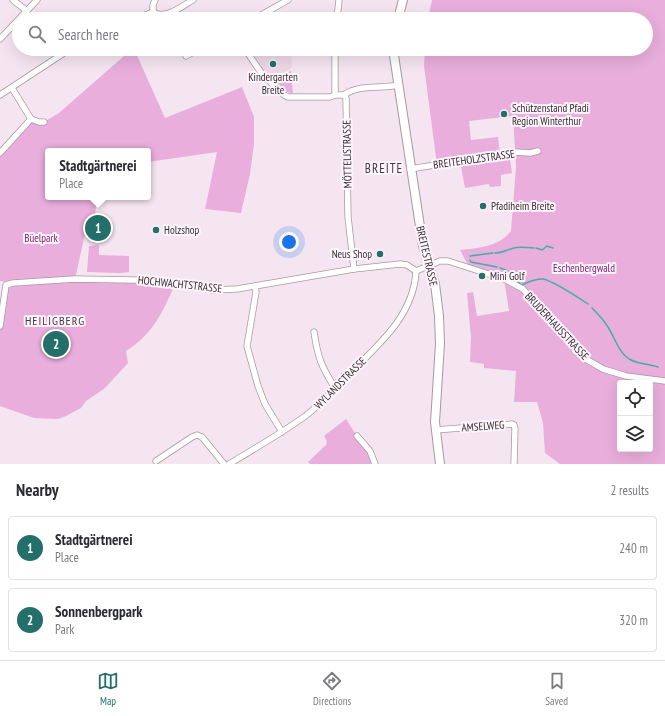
<!DOCTYPE html>
<meta charset="utf-8">
<style>
:root{--surface:#fff;--page:#f2f2f3;--text:#2b2b33;--muted:#7c7c81;--line:#e1e1e2;--accent:#256f6a}
body{margin:0;font-family:"PT Sans Narrow",sans-serif;background:var(--page);color:var(--text)}
.controls{position:absolute;right:12px;bottom:12px;display:grid;overflow:hidden;border-radius:4px;box-shadow:0 4px 16px #0002}
.controls button{width:36px;height:36px;display:grid;place-items:center;padding:0;border:0;border-bottom:1px solid var(--line);background:var(--surface);color:var(--text);font:20px sans-serif}
.you{position:absolute;left:289px;top:242px;width:14px;height:14px;margin:-10px;border:3px solid #fff;border-radius:50%;background:#1a73e8;box-shadow:0 0 0 6px #1a73e833}
.badge{display:grid;place-items:center;width:26px;height:26px;border-radius:50%;background:var(--accent);color:#fff;font-size:13px;font-weight:700}
.pin{position:absolute;translate:-50% -50%;border:2px solid #fff;box-shadow:0 1px 4px #0006}
.popup{position:absolute;left:45px;top:148px;width:106px;height:52px;box-sizing:border-box;display:grid;place-content:center;border-radius:4px;background:var(--surface);filter:drop-shadow(0 1px 3px #0005);font-size:13px;white-space:nowrap;color:var(--muted)}
.popup b{font-size:15px;color:var(--text)}
.popup::after{content:'';position:absolute;left:50%;top:100%;margin-left:-8px;border:8px solid transparent;border-top-color:var(--surface)}
.list{margin:0;padding:0;list-style:none}
h2{display:flex;justify-content:space-between;align-items:center;height:52px;margin:0;padding:0 16px;font-size:17px}
h2 small{font-size:13px;font-weight:400;color:var(--muted)}
.list li{display:grid;grid-template-columns:26px 1fr auto;gap:12px;align-items:center;box-sizing:border-box;height:64px;margin:0 8px 8px;padding:0 8px;border:1px solid var(--line);border-radius:4px}
.list b{display:block;font-size:15px;white-space:nowrap}
.list p{margin:0;font-size:13px;white-space:nowrap;color:var(--muted)}
.list em{font-size:13px;font-style:normal;color:var(--muted)}
.icon{flex:none;width:22px;height:22px;fill:none;stroke:currentColor;stroke-width:2;stroke-linecap:round;stroke-linejoin:round}
.map{position:relative;flex:none;width:665px;height:464px;overflow:hidden}
.search{position:absolute;background:var(--surface);box-shadow:0 4px 16px #0002;left:12px;right:12px;top:12px;height:44px;display:flex;align-items:center;gap:10px;box-sizing:border-box;padding:0 14px;border-radius:22px;color:var(--muted);font-size:15px}
.sheet{height:196px;background:var(--surface)}
nav{display:flex;justify-content:space-around;align-items:center;box-sizing:border-box;height:56px;border-top:1px solid var(--line);background:var(--surface);font-size:11px;color:var(--muted)}
nav a{display:grid;justify-items:center;gap:2px}
nav .on{color:var(--accent)}
.map>svg:first-child{display:block}
.built{fill:#eed8e8}
.green{fill:#e9aedc;fill-rule:evenodd}
.lines{fill:none;stroke-linecap:round;stroke-linejoin:round}
.stream{stroke:#41afa9;stroke-width:1.5}
.street-casing{stroke:#a798a3;stroke-width:7}
.secondary-casing{stroke:#a798a3;stroke-width:10}
.street{stroke:#fff;stroke-width:5.5}
.secondary{stroke:#fff;stroke-width:8}
.poi-dot{fill:#256f6a;stroke:#fef4fb;stroke-width:1.5}
.labels{text-anchor:middle;dominant-baseline:central;stroke-width:4;stroke-linejoin:round;paint-order:stroke}
.poi-label{font-size:11px;fill:#342e32;stroke:#fef4fb;text-anchor:start}
.street-label{font-size:11px;fill:#342e32;stroke:#fef4fb}
.park-label{font-size:11px;fill:#832475;stroke:#fef4fb}
.neighbourhood-label{font-size:12px;letter-spacing:1px;fill:#463a43;stroke:#fef4fb}
.quarter-label{font-size:13px;letter-spacing:1px;fill:#463a43;stroke:#fef4fb}
</style>
<div class="map">
<svg width="665" height="464" viewBox="0 0 665 464">
<rect width="100%" height="100%" fill="#f5e5f1"/>
<path class="built" d="M266,49H291L292,68L268,80L250,58Z"/>
<g class="green">
<path d="M432,0H665V464H560L545,453L543,423L537,402H514L516,371L484,368V364L470,362L471,337L467,293L473,292L477,316L509,311L504,279L469,267L460,250C478,248 498,247 511,231L516,167L513,116L469,121L471,140L498,137L500,155L509,153L512,173L501,175V186L490,187L489,184L465,188L460,161L437,165L424,66L425,49H646V19H428ZM620,383H650V449H620Z"/>
<path d="M132,49H134L165,118L242,87L254,117V144L250,174L241,213L205,209L217,152L148,162V151H48V197H97L95,215L89,216L75,279L133,280L175,284C163,312 153,334 126,351L128,363L104,389L86,401L81,408L66,416L58,419L34,418L0,406V326L6,285L3,281H0V153L31,119L44,122L59,113Z"/>
<path d="M291,71L293,94L285,91L272,80Z"/>
<path d="M99,245V255L129,256V272L120,273L87,272L89,246Z"/>
<path d="M346,419L375,464H310L308,462L326,445L327,441L324,436Z"/>
</g>
<g class="lines">
<g class="stream">
<path d="M536,248L542,250L547,246L553,248"/>
<path d="M495,253C502,253 506,250 514,248C520,246 527,248 534,248"/>
<path d="M470,256L493,253"/>
<path d="M470,260L471,262L497,267"/>
<path d="M500,268C510,270 514,278 521,285C527,283 536,278 543,279C553,281 579,298 588,304"/>
<path d="M592,308C598,314 604,320 608,327C615,338 619,354 631,360C639,364 650,364 658,367"/>
</g>
<g class="street-casing">
<g id="street">
<path d="M13,0L27,11"/>
<path d="M153,12C166,20 182,6 193,0"/>
<path d="M153,12V5L155,0"/>
<path d="M133,19L140,17L153,12"/>
<path d="M254,19L288,0"/>
<path d="M337,19L339,0"/>
<path d="M0,39L37,0"/>
<path d="M245,49L262,74L284,95L288,97H330L335,95H344L346,98L348,217L354,269"/>
<path d="M335,49V95"/>
<path d="M186,56L199,49"/>
<path d="M12,88L31,119"/>
<path d="M0,95L70,49"/>
<path d="M344,95C359,84 381,89 398,85"/>
<path d="M31,119L39,122H44"/>
<path d="M0,153L31,119"/>
<path d="M410,169L515,152L530,153L538,151"/>
<path d="M416,271L440,261H448L504,279L523,289L584,358L603,369L626,376L665,381"/>
<path d="M255,286L256,292L247,346L258,386L265,404L282,432"/>
<path d="M0,326L6,285L13,283L75,279L133,280H153L213,290L237,289L354,269L400,264L407,265L416,271"/>
<path d="M314,332C318,358 321,366 335,388"/>
<path d="M435,430L512,424L514,425L515,428L514,464"/>
<path d="M357,436L370,451L375,464"/>
<path d="M156,461L192,437L197,435L202,437L224,464"/>
<path d="M229,464C254,449 280,434 304,417C319,406 332,391 346,377C375,348 414,317 416,271"/>
</g>
</g>
<g class="secondary-casing">
<g id="secondary">
<path d="M398,19L403,0"/>
<path d="M393,49L423,246L435,284L439,316L440,344L435,422L440,464"/>
</g>
</g>
<use href="#street" class="street"/>
<use href="#secondary" class="secondary"/>
</g>
<g class="poi-dot">
<circle cx="273" cy="64" r="4"/>
<circle cx="504" cy="114" r="4"/>
<circle cx="483" cy="206" r="4"/>
<circle cx="156" cy="230" r="4"/>
<circle cx="380" cy="254" r="4"/>
<circle cx="482" cy="276" r="4"/>
</g>
<g class="labels">
<g class="poi-label">
<text x="273" y="77" text-anchor="middle">Kindergarten<tspan x="273" dy="13">Breite</tspan></text>
<text x="512" y="108">Schützenstand Pfadi<tspan x="512" dy="13">Region Winterthur</tspan></text>
<text x="491" y="206">Pfadiheim Breite</text>
<text x="164" y="230">Holzshop</text>
<text x="372" y="254" text-anchor="end">Neus Shop</text>
<text x="490" y="276">Mini Golf</text>
</g>
<g class="street-label">
<text transform="translate(347 154) rotate(-91)">MÖTTELISTRASSE</text>
<text transform="translate(474 159) rotate(-8)">BREITEHOLZSTRASSE</text>
<text transform="translate(427 256) rotate(77)">BREITESTRASSE</text>
<text transform="translate(180 284) rotate(6)">HOCHWACHTSTRASSE</text>
<text transform="translate(557 326) rotate(47)">BRUDERHAUSSTRASSE</text>
<text transform="translate(340 383) rotate(-45)">WYLANDSTRASSE</text>
<text transform="translate(483 426) rotate(-4)">AMSELWEG</text>
</g>
<g class="park-label">
<text x="41" y="238">Büelpark</text>
<text x="584" y="268">Eschenbergwald</text>
</g>
<g class="neighbourhood-label">
<text x="55" y="320">HEILIGBERG</text>
</g>
<g class="quarter-label">
<text x="384" y="168">BREITE</text>
</g>
</g>
</svg>
<div class="controls">
<button><svg class="icon" aria-label="locate" viewBox="0 0 24 24"><circle cx="12" cy="12" r="6"/><path d="M12 2v4M12 18v4M2 12h4M18 12h4"/></svg></button>
<button><svg class="icon" aria-label="layers" viewBox="0 0 24 24"><path d="M12 4l9 5-9 5-9-5zM3 14l9 5 9-5"/></svg></button>
</div>
<div class="you"></div>
<div class="pin badge" style="left:98px;top:228px">1</div>
<div class="popup"><b>Stadtgärtnerei</b>Place</div>
<div class="pin badge" style="left:56px;top:344px">2</div>
<div class="search"><svg class="icon" aria-label="search" viewBox="0 0 24 24"><circle cx="10" cy="10" r="6"/><path d="M15 15l6 6"/></svg>Search here</div>
</div>
<section class="sheet">
<h2>Nearby<small>2 results</small></h2>
<ul class="list">
<li><span class="badge">1</span><div><b>Stadtgärtnerei</b><p>Place</p></div><em>240 m</em></li>
<li><span class="badge">2</span><div><b>Sonnenbergpark</b><p>Park</p></div><em>320 m</em></li>
</ul>
</section>
<nav>
<a class="on"><svg class="icon" aria-label="map" viewBox="0 0 24 24"><path d="M3 6l6-2 6 2 6-2v14l-6 2-6-2-6 2zM9 4v14M15 6v14"/></svg>Map</a>
<a><svg class="icon" aria-label="directions" viewBox="0 0 24 24"><path d="M12 3l9 9-9 9-9-9zM9 14v-3h6M13 9l2 2-2 2"/></svg>Directions</a>
<a><svg class="icon" aria-label="saved" viewBox="0 0 24 24"><path d="M7 4h10v16l-5-4-5 4z"/></svg>Saved</a>
</nav>
